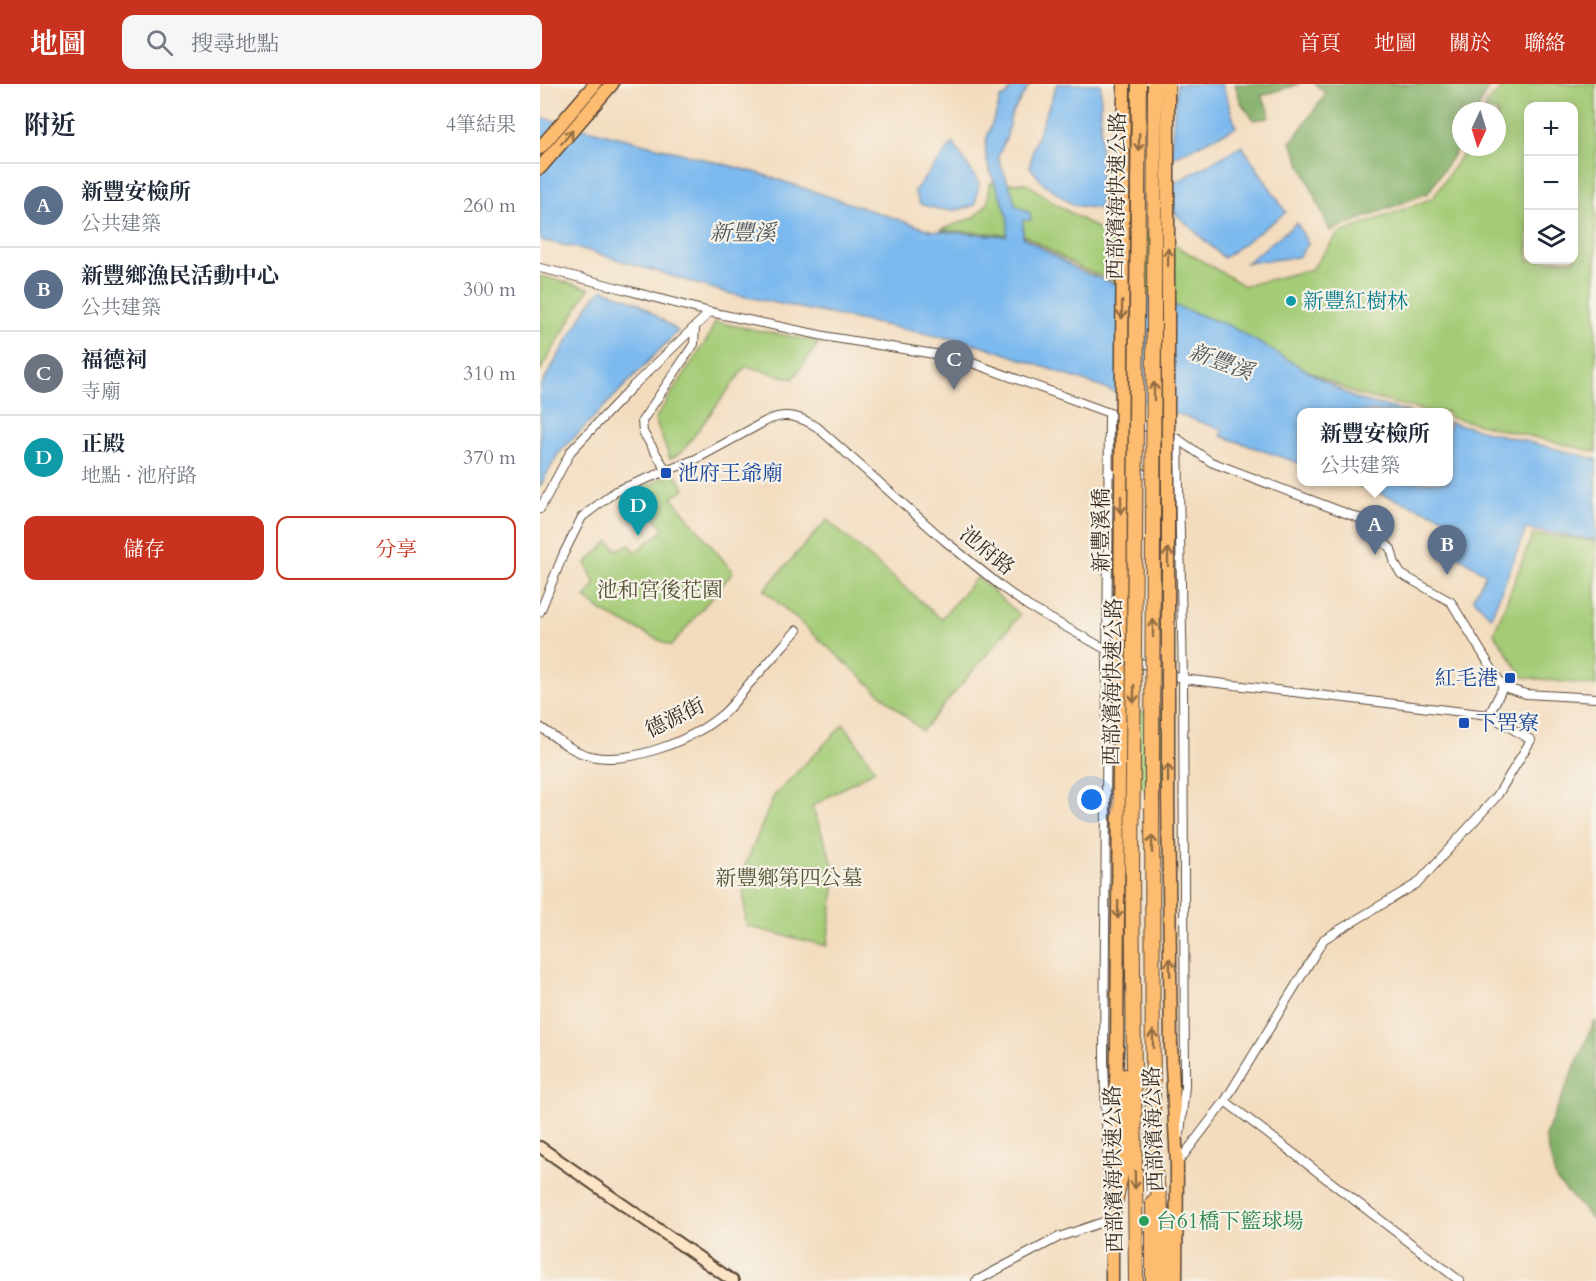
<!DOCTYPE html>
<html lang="zh-TW">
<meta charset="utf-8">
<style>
:root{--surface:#fff;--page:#f6f6f7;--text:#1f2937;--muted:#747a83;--line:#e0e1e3;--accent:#c8321e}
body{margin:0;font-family:Cardo,"Noto Serif TC",serif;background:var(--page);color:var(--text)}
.controls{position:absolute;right:18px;top:18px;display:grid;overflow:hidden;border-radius:12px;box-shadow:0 3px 15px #0003}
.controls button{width:54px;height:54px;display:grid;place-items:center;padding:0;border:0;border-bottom:2px solid var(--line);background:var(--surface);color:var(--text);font:30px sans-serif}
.compass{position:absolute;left:912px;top:18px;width:54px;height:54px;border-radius:50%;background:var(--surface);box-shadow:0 3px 15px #0003;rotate:184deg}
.you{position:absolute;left:552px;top:716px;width:21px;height:21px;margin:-15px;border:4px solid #fff;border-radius:50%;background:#1a73e8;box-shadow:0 0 0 9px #1a73e833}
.badge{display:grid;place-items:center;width:39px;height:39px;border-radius:50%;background:var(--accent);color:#fff;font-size:20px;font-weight:700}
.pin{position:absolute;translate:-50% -50px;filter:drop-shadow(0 2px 3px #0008)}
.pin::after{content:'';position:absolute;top:32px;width:21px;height:18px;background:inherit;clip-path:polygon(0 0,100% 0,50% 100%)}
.popup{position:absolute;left:757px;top:324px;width:156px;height:78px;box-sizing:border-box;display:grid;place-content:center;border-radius:12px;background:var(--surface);filter:drop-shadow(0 2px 4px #0005);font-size:20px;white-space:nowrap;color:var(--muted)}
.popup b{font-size:22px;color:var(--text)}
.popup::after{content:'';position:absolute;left:50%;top:100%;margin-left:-12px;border:12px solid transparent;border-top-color:var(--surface)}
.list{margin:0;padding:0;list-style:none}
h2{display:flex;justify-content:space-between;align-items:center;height:78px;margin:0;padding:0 24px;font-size:26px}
h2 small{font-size:20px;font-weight:400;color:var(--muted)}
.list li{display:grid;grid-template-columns:39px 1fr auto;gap:18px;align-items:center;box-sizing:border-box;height:84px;padding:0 24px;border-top:2px solid var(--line)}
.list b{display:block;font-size:22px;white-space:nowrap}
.list p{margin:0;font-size:20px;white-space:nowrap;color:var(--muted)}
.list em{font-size:20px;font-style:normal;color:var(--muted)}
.actions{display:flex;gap:12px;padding:18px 24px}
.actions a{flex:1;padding:14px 0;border:2px solid var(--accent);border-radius:12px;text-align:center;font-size:21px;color:var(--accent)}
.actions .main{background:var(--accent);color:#fff}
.icon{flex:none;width:33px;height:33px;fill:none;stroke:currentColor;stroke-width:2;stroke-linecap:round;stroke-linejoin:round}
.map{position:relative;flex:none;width:1056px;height:1197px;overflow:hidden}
header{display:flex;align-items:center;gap:36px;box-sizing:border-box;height:84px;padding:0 30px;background:var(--accent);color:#fff}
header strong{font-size:28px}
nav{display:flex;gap:33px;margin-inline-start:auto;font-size:21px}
.search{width:420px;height:54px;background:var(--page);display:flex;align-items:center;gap:15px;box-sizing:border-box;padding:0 21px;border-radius:12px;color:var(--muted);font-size:22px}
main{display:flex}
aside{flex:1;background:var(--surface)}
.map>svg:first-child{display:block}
.green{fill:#a4cc77;stroke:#707b4a;stroke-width:1.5;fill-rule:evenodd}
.forest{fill:#83b068;stroke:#5f6d43;stroke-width:1.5}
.water{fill:#7cb9ef;stroke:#5c7286;stroke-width:1.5}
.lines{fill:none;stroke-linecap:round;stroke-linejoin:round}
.street-casing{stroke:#574536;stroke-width:10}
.secondary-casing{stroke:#574536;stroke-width:14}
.primary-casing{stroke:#574536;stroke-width:15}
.highway-casing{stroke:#574536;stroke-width:16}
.street{stroke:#fff;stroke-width:8}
.secondary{stroke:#fee4c6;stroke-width:10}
.primary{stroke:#fdbc70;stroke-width:12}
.highway{stroke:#fdbc70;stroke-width:14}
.primary-bridge-casing{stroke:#574536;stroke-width:15;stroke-linecap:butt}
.highway-bridge-casing{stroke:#574536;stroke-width:16;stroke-linecap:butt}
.primary-bridge{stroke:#fdbc70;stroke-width:12}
.highway-bridge{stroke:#fdbc70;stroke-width:14}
.oneway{stroke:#926c43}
.culture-dot{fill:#0f9aa8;stroke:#f7f3e8;stroke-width:2}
.transit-dot{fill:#1a4fb4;stroke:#f7f3e8;stroke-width:2}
.leisure-dot{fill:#2e9e5b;stroke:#f7f3e8;stroke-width:2}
.labels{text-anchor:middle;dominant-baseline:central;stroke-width:4.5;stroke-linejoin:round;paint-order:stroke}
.street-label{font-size:21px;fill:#3b2a1e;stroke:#f7f3e8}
.culture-label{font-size:21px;fill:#0d838f;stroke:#f7f3e8;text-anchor:start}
.transit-label{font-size:21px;fill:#164399;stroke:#f7f3e8;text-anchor:start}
.park-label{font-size:21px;fill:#555234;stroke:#f7f3e8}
.leisure-label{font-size:21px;fill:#27864d;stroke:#f7f3e8;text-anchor:start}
.water-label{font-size:22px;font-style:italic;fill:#4e555d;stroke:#f7f3e8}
</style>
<header>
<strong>地圖</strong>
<div class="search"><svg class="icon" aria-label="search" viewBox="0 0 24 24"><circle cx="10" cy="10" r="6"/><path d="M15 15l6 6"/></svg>搜尋地點</div>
<nav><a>首頁</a><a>地圖</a><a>關於</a><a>聯絡</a></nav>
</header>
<main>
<aside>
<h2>附近<small>4筆結果</small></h2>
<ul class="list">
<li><span class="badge" style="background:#5c6f8a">A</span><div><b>新豐安檢所</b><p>公共建築</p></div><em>260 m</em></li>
<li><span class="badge" style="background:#5c6f8a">B</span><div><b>新豐鄉漁民活動中心</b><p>公共建築</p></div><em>300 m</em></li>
<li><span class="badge" style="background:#6b7280">C</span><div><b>福德祠</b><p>寺廟</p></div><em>310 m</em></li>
<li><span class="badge" style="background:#0f9aa8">D</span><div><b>正殿</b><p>地點 · 池府路</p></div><em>370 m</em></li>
</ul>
<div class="actions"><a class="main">儲存</a><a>分享</a></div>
</aside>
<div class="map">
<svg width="1056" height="1197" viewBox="0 0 1056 1197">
<rect width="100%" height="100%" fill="#f7f3e8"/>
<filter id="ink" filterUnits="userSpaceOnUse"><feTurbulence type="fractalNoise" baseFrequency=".0167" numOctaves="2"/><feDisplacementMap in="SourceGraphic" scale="12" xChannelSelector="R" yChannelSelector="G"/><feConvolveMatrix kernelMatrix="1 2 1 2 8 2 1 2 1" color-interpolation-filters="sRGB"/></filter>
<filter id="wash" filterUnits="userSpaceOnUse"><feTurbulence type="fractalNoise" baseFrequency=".008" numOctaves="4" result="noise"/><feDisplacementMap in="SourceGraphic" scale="24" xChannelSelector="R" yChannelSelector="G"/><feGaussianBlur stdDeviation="1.35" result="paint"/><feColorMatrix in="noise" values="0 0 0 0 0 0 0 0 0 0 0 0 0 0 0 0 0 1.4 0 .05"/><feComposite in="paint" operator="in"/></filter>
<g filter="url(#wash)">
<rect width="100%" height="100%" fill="#f3dcbe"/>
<g class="green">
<path d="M966,0H1056V368L909,333L908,328H891L816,310L611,210L542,185L486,152L400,146L435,133L448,119L450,99H486L514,119L565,149H614L705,202L772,185L798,150L893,114L927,63H957V27H945L948,18ZM988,22H1034V176H988Z"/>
<path d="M0,192L49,204L0,287Z"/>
<path d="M175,238L279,258L253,295L206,282L142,368L130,375L115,335L168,254Z"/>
<path d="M134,388L145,405L132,414L193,488L131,562L63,528L45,514L55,501L46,479L69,457L77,466L89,460L95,468L124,446L97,407Z"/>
<path d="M287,436L401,535L437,493L480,531L382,647L224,506Z"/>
<path d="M993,450L1056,457V602L983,593L954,549Z"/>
<rect x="573" y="628" width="61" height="76"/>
<path d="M304,640L335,686L272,722L296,788L287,862L206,842L202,789L234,712Z"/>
</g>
<g class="forest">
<path d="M695,0H759L721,12L729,26V34L714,36L701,19Z"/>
<path d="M775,0H951L945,9L937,27H921V59L888,109L790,147L751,58L786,10Z"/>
<path d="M1054,938H1056V1139L1016,1096L1005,1052Z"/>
</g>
<g class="water">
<path d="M474,0H490L471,31L467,52L458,73C463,90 473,104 475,121L490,129L491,136H483V153L540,187L690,242L816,315L870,328H762L761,380L681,352L683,346L441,261L187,209L46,166L0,156V33L218,89L393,147L466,152C474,130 454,103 448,81C439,52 457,38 460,14L466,12Z"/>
<path d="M517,0H561L560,125L533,121L502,98L490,83L493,64Z"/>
<path d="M637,0H682L696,43L630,75Z"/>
<path d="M413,59L439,99L435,121C413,129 402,127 380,120L374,107Z"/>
<path d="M702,62L746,128L684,174L622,117L631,101Z"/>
<path d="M757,139L768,160L758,173L706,179Z"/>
<path d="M62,205L97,218L138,247L18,370L0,403V303L49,220Z"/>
<path d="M909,338L1056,375V456L986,445L951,533L933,514L946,490L913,469L922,440L809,398H908Z"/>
</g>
</g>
<g filter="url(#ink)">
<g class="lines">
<g class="street-casing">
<g id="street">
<path d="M0,184C57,197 113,214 170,228"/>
<path d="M594,338L638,355L671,378L821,435L851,465L855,480L861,490L911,518L963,603L986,610L1056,614"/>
<path d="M638,355L643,595L645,1002L640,1050"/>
<path d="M126,386L103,348L102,337L154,260L155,244"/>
<path d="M568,389L632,390"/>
<path d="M0,425L31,367L93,302L170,228L289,253L419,274L583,334"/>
<path d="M0,528L23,471L42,433L76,407L156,375L226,337C246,328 259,332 277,343L405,457L463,504L488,522L567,566L643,595L949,631L963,603"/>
<path d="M0,643C15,653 30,666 47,671C88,683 153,656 184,629C193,621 201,610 208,601C225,583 241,564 257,546"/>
<path d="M685,1017L920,1197"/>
<path d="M637,1080L685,1017L784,855L878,799L957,712L991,656L949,631"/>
<path d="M568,1092L564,976L569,329"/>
<path d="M436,1197L519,1153L572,1135V1131"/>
</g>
</g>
<g class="secondary-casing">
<path id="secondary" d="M0,1063L193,1197"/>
</g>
<g class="primary-casing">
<g id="primary">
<path d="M0,64L55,0"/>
<path d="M0,84L72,0"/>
<path d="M631,963L637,1081L636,1197"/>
<path d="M573,1110L577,964"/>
<path d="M572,1197V1127"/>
</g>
</g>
<g class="highway-casing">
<g id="highway">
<path d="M592,786L596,1197"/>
<path d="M613,1076L625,1149V1197"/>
<path d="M613,1118V1197"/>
<path d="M572,1135L584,1076L585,992"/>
</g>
</g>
<use href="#street" class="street"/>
<use href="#secondary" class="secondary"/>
<use href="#primary" class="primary"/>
<use href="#highway" class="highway"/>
<g class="primary-bridge-casing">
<g id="primary-bridge">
<path d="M628,0V712L631,963"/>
<path d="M577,964L584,0"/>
</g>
</g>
<g class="highway-bridge-casing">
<g id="highway-bridge">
<path d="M592,786L599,0"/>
<path d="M613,1076L612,674L615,0"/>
</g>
</g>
<use href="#primary-bridge" class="primary-bridge"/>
<use href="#highway-bridge" class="highway-bridge"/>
</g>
<defs><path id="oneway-shaft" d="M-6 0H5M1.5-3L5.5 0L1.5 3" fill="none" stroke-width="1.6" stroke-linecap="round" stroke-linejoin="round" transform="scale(1.5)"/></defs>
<g class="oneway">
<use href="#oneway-shaft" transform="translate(27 53) rotate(-49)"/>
<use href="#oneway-shaft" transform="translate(599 58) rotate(91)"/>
<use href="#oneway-shaft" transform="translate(628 173) rotate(-90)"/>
<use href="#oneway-shaft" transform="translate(582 226) rotate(91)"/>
<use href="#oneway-shaft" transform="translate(614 307) rotate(-90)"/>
<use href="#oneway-shaft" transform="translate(581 421) rotate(90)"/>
<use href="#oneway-shaft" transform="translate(628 473) rotate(-90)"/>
<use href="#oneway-shaft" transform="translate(613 544) rotate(-90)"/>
<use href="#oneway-shaft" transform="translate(594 610) rotate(91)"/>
<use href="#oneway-shaft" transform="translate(628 689) rotate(-90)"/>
<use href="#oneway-shaft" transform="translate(612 760) rotate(-90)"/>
<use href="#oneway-shaft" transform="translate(578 826) rotate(91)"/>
<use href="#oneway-shaft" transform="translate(630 883) rotate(-91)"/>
<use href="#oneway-shaft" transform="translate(613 955) rotate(-90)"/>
<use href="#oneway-shaft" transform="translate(595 1096) rotate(89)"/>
</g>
</g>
<circle class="culture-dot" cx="751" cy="217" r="6"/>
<g class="transit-dot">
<rect x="120" y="383" width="12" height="12" rx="3"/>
<rect x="964" y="588" width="12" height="12" rx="3"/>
<rect x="918" y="633" width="12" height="12" rx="3"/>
</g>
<circle class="leisure-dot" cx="604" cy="1137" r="6"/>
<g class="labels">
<g class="street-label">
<text transform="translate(577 112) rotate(-89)">西部濱海快速公路</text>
<text transform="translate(561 446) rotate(-90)">新豐溪橋</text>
<text transform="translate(447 467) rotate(39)">池府路</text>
<text transform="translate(573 598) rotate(-89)">西部濱海快速公路</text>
<text transform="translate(135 634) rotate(-26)">德源街</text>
<text transform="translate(614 1045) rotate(-92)">西部濱海公路</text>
<text transform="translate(574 1085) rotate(-91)">西部濱海快速公路</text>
</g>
<g class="culture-label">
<text x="763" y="217">新豐紅樹林</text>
</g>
<g class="transit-label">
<text x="138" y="389">池府王爺廟</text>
<text x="958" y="594" text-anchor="end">紅毛港</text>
<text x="936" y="639">下罟寮</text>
</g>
<g class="park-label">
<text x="120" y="506">池和宮後花園</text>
<text x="249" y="794">新豐鄉第四公墓</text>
</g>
<g class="leisure-label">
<text x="616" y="1137">台61橋下籃球場</text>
</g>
<g class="water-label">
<text x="203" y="149">新豐溪</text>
<text transform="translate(681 278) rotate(20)">新豐溪</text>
</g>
</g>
</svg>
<div class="controls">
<button>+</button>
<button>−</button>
<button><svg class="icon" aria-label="layers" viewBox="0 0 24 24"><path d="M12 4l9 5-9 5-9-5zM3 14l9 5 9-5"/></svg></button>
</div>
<svg class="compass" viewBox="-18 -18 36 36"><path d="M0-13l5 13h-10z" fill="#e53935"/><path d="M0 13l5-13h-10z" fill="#747a83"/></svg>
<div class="you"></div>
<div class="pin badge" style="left:835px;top:471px;background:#5c6f8a">A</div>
<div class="popup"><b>新豐安檢所</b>公共建築</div>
<div class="pin badge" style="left:907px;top:491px;background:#5c6f8a">B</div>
<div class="pin badge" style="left:414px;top:306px;background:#6b7280">C</div>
<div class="pin badge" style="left:98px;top:452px;background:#0f9aa8">D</div>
</div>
</main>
